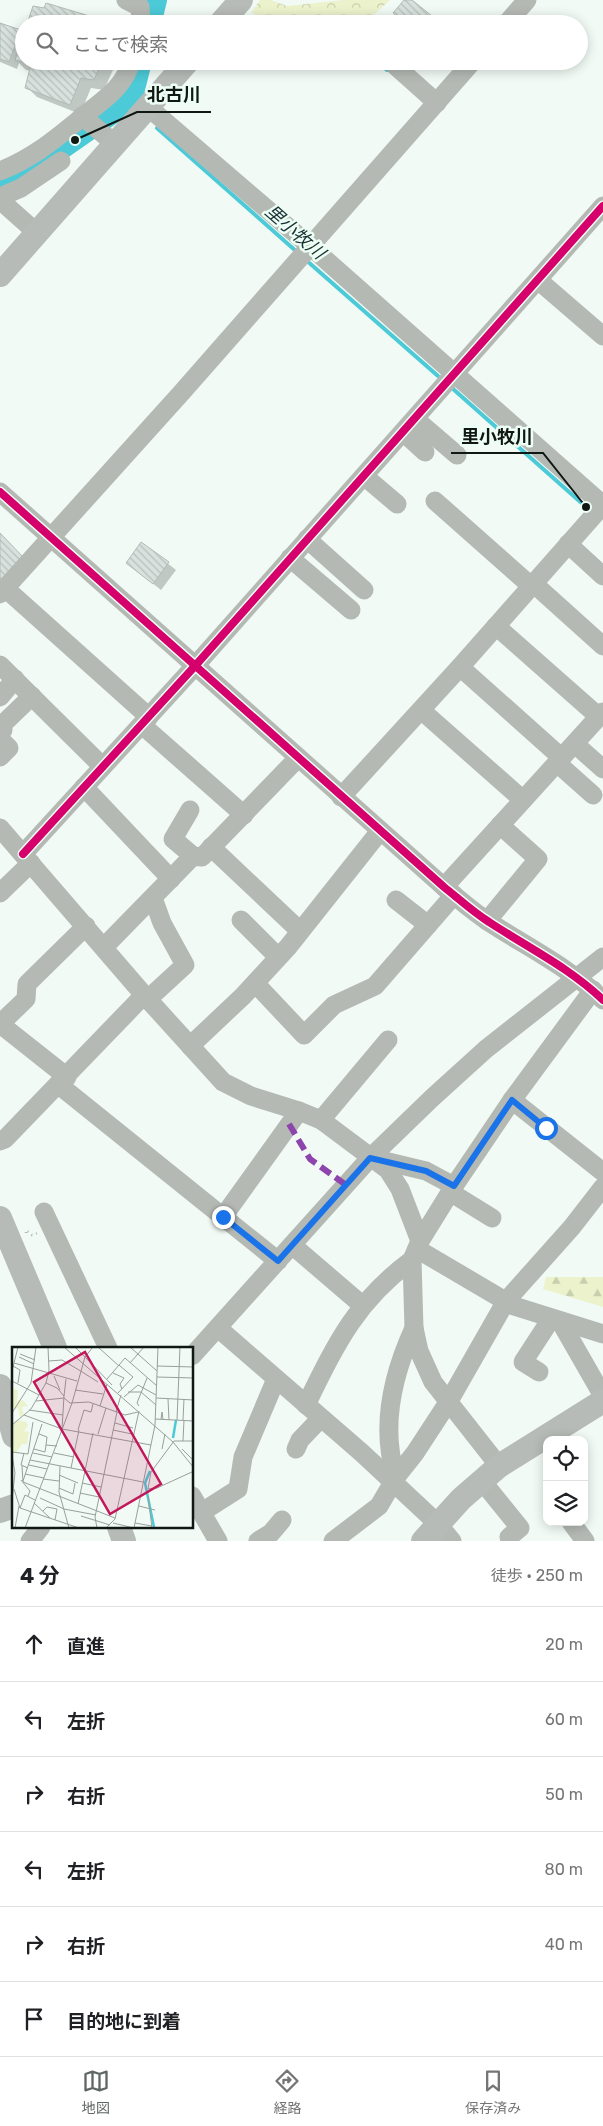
<!DOCTYPE html>
<html lang="ja">
<meta charset="utf-8">
<style>
:root{--surface:#fff;--page:#f6f6f6;--text:#202124;--muted:#757577;--line:#e0e0e0;--accent:#5f6763}
body{margin:0;font-family:Rubik,"Noto Sans JP",sans-serif;background:var(--page);color:var(--text)}
.controls{position:absolute;right:15px;bottom:15px;display:grid;overflow:hidden;border-radius:10px;box-shadow:0 2px 12px #0003}
.controls button{width:45px;height:45px;display:grid;place-items:center;padding:0;border:0;border-bottom:1px solid var(--line);background:var(--surface);color:var(--text);font:25px sans-serif}
.stop{position:absolute;width:15px;height:15px;margin:-11px;border:4px solid #1a73e8;border-radius:50%;background:#fff}
.stop.end{background:#1a73e8;border-color:#fff;box-shadow:0 1px 5px #0008}
.list{margin:0;padding:0;list-style:none}
h2{display:flex;justify-content:space-between;align-items:center;height:65px;margin:0;padding:0 20px;font-size:21px}
h2 small{font-size:16px;font-weight:400;color:var(--muted)}
.list li{display:grid;grid-template-columns:32px 1fr auto;gap:15px;align-items:center;box-sizing:border-box;height:75px;padding:0 20px;border-top:1px solid var(--line)}
.list b{display:block;font-size:19px;white-space:nowrap}
.list em{font-size:16px;font-style:normal;color:var(--muted)}
.icon{flex:none;width:28px;height:28px;fill:none;stroke:currentColor;stroke-width:2;stroke-linecap:round;stroke-linejoin:round}
.map{position:relative;flex:none;width:603px;height:1541px;overflow:hidden}
.search{position:absolute;background:var(--surface);box-shadow:0 2px 12px #0003;left:15px;right:15px;top:15px;height:55px;display:flex;align-items:center;gap:12px;box-sizing:border-box;padding:0 18px;border-radius:28px;color:var(--muted);font-size:19px}
.sheet{height:515px;background:var(--surface)}
nav{display:flex;justify-content:space-around;align-items:center;box-sizing:border-box;height:70px;border-top:1px solid var(--line);background:var(--surface);font-size:14px;color:var(--muted)}
nav a{display:grid;justify-items:center;gap:2px}
nav .on{color:var(--accent)}
.map>svg:first-child{display:block}
.forest{fill:url(#forest-firs)}
.park{fill:url(#park-crowns)}
.shadow{fill:#0003}
.lines{fill:none;stroke-linecap:round;stroke-linejoin:round}
.stream{stroke:#4ccad7;stroke-width:4}
.river{stroke:#4ccad7;stroke-width:22}
.building{fill:url(#building-back-hatch);stroke:#b2bbb7}
.path{stroke:#b6b9b7;stroke-width:2.5;stroke-dasharray:1 4;stroke-linecap:butt}
.minor{stroke:#b5b9b4;stroke-width:19}
.major{stroke:#b6bbb8;stroke-width:24}
.quiet{stroke:#8e44ad;stroke-width:6;stroke-dasharray:12 6;stroke-linecap:butt}
.cycleway-casing{stroke:#edfef4;stroke-width:11}
.cycleway{stroke:#d6006c;stroke-width:8}
.route{stroke:#1a73e8;stroke-width:6}
.labels{text-anchor:middle;dominant-baseline:central;stroke-width:5;stroke-linejoin:round;paint-order:stroke}
.water-label{font-size:18px;font-style:italic;fill:#193034;stroke:#edfef4}
.inset-river{fill:none;stroke:#4ccad7;stroke-width:2.5}
.inset-road{fill:none;stroke:#97a09b;stroke-width:1}
.view{fill:#c2185b;fill-opacity:0.15;stroke:#c2185b;stroke-width:2.5}
.inset-edge{fill:none;stroke:#101814;stroke-width:2.5}
.leader{fill:none;stroke:#101814;stroke-width:2}
.callout-dot{fill:#101814;stroke:#edfef4;stroke-width:2}
.callout-label{font-size:18px;text-anchor:middle;font-weight:bold;fill:#101814;stroke:#edfef4;stroke-width:5;stroke-linejoin:round;paint-order:stroke}
</style>
<div class="map">
<svg width="603" height="1541" viewBox="0 0 603 1541">
<defs>
<pattern id="forest-firs" width="22" height="20" patternUnits="userSpaceOnUse" patternTransform="scale(1.25)"><rect width="22" height="20" fill="#ebf2cc"/><path d="M5 1l3.5 6h-7zM16 11l3.5 6h-7z" fill="#c8cfae"/></pattern>
<pattern id="park-crowns" width="20" height="18" patternUnits="userSpaceOnUse" patternTransform="scale(1.25)"><rect width="20" height="18" fill="#ebf2cc"/><path d="M2 6a3 3 0 1 1 6 0M12 15a3 3 0 1 1 6 0" fill="none" stroke="#c8cfae"/></pattern>
<pattern id="building-back-hatch" width="6" height="6" patternUnits="userSpaceOnUse" patternTransform="scale(1.25)"><rect width="6" height="6" fill="#d8e1dd"/><path d="M-1 5l2 2M0 0l6 6M5-1l2 2" fill="none" stroke="#b8c0bd"/></pattern>
</defs>
<rect width="100%" height="100%" fill="#f1faf5"/>
<path class="forest" d="M546,1277H603V1307L543,1289Z"/>
<path class="park" d="M260,0H271L287,6L344,0H390L364,24H285L251,13Z"/>
<g class="shadow">
<path d="M0,24L20,31L24,34V61H117L104,90L91,88L80,114L37,97L27,87L31,71L26,70L19,63L17,69L0,62Z"/>
<path d="M142,543L176,570L161,590L127,563Z"/>
</g>
<g class="lines">
<g class="stream">
<path d="M376,61L387,70"/>
<path d="M157,128L297,252"/>
<path d="M306,260L438,376"/>
<path d="M452,388L586,507"/>
</g>
<g class="river">
<path d="M150,24L156,0"/>
<path d="M0,188L38,165L111,114L134,89L141,61"/>
</g>
</g>
<g class="building">
<path d="M404,0H412L442,24H407L393,13Z"/>
<path d="M46,3L116,24H27L33,6L44,8Z"/>
<path d="M0,23L21,30L9,62L0,59Z"/>
<path d="M24,34V61H102L94,80L81,78L70,105L25,88L31,64L15,60Z"/>
<path d="M0,533L23,557L0,582Z"/>
<path d="M141,542L169,562L153,584L126,563Z"/>
</g>
<g class="lines">
<path class="path" d="M26,1233V1230L32,1235L38,1233"/>
<g class="minor">
<path d="M126,0L140,7L141,24"/>
<path d="M506,24L527,0"/>
<path d="M390,61L437,103"/>
<path d="M148,107L310,246L603,505"/>
<path d="M82,116L115,144"/>
<path d="M0,171C33,158 54,140 81,118C101,101 124,89 131,61"/>
<path d="M0,197L21,188L61,161"/>
<path d="M0,200L37,233"/>
<path d="M538,280L603,336"/>
<path d="M415,419L457,455"/>
<path d="M403,432L425,452"/>
<path d="M364,476L397,504"/>
<path d="M0,492L444,887C459,899 473,912 489,922C527,947 570,968 603,1000"/>
<path d="M435,501L531,586"/>
<path d="M307,539L364,590"/>
<path d="M568,544L603,576"/>
<path d="M290,558L351,610"/>
<path d="M533,583L603,646"/>
<path d="M5,588L149,717"/>
<path d="M0,594L183,391L473,61"/>
<path d="M496,626L599,717"/>
<path d="M0,665L102,766"/>
<path d="M460,667L562,758"/>
<path d="M0,697L15,679"/>
<path d="M421,710L523,800"/>
<path d="M142,725L244,815"/>
<path d="M0,733L3,730V724L32,696"/>
<path d="M0,739L9,748L0,757"/>
<path d="M575,744L603,769"/>
<path d="M557,763L593,795"/>
<path d="M84,787L171,879"/>
<path d="M341,797L460,667L603,505"/>
<path d="M190,810L173,839L193,856"/>
<path d="M0,828L144,995L223,1082L251,1096L299,1111L321,1120L388,1170L400,1189L420,1241"/>
<path d="M211,847L300,931"/>
<path d="M23,854L195,666L603,206"/>
<path d="M444,887L603,712"/>
<path d="M0,893L31,863"/>
<path d="M396,900L428,925"/>
<path d="M241,920L278,957"/>
<path d="M487,921L538,859L500,825"/>
<path d="M104,947L193,856L202,857L298,758"/>
<path d="M255,983L304,1035L334,1005L375,986L454,895"/>
<path d="M148,999L185,965L162,923L153,898"/>
<path d="M0,1024L26,999L27,984L86,926"/>
<path d="M0,1024L67,1077"/>
<path d="M190,1046L243,996L288,947L380,831"/>
<path d="M59,1085L278,1261"/>
<path d="M512,1100L603,1172"/>
<path d="M321,1120L388,1040"/>
<path d="M0,1141L5,1139L144,995"/>
<path d="M376,1159L426,1171L454,1186"/>
<path d="M450,1192L492,1218"/>
<path d="M44,1212L108,1348"/>
<path d="M223,1217L299,1111"/>
<path d="M292,1245L362,1305"/>
<path d="M417,1249L514,1306L603,1334"/>
<path d="M560,1321L603,1396"/>
<path d="M218,1328L362,1453L438,1524L452,1541"/>
<path d="M192,1356L370,1158L432,1098L486,1049L603,957"/>
<path d="M539,1372L523,1362L551,1319"/>
<path d="M306,1405C336,1344 356,1301 412,1260"/>
<path d="M296,1449L300,1440L321,1418"/>
<path d="M499,1466L433,1382L419,1351L414,1328L412,1260L420,1241L454,1186L512,1100L593,990"/>
<path d="M396,1477L415,1453L449,1401L506,1301L572,1227L603,1187"/>
<path d="M482,1481L520,1528L509,1537"/>
<path d="M192,1496L218,1541"/>
<path d="M202,1512L238,1489L243,1457L276,1379"/>
<path d="M571,1522L585,1541"/>
<path d="M30,1541L41,1527"/>
<path d="M258,1541L271,1533L282,1520"/>
<path d="M333,1541L379,1506L396,1477C380,1427 393,1374 414,1328"/>
</g>
<g class="major">
<path d="M220,24L241,0"/>
<path d="M0,275L188,61"/>
<path d="M0,1218L55,1348"/>
<path d="M0,1386L14,1436"/>
<path d="M0,1511L14,1506"/>
<path d="M119,1527L124,1541"/>
<path d="M423,1541L461,1499L499,1466L603,1401"/>
</g>
<path class="quiet" d="M289,1124L310,1159L346,1185"/>
<g class="cycleway-casing">
<g id="cycleway">
<path d="M0,492L444,887C459,899 473,912 489,922C527,947 570,968 603,1000"/>
<path d="M23,854L195,666L603,206"/>
</g>
</g>
<use href="#cycleway" class="cycleway"/>
</g>
<g class="lines">
<path class="route" d="M223,1217L278,1261L370,1158L426,1171L454,1186L512,1100L546,1128"/>
</g>
<g class="labels">
<g class="water-label">
<text transform="translate(295 232) rotate(41)">里小牧川</text>
</g>
</g>
<g transform="translate(12 1347)">
<rect width="181" height="181" fill="#f1faf5"/>
<path d="M0,40L6,44L5,54L11,53L16,59L10,60L12,68L8,71L6,61L0,62ZM5,73L14,75L16,78L12,84L17,85L15,97H10L4,106L0,105V78Z" fill="#ebf2cc"/>
<path class="inset-river" d="M161,91L164,73M138,124L133,136L142,180"/>
<path class="inset-road" d="M52,0L161,95L182,121M81,0L73,10L100,38M86,0L107,19M118,0L145,24M8,7L23,13M7,10L22,17M37,14L50,13L67,23M2,16L65,34M118,16L132,0M1,19L8,23L6,36M145,19L182,20M67,23L86,35M0,24L6,0M101,26L112,31L108,37L110,42M42,29L48,43M145,30L182,31M95,32L113,11L145,39M0,34L27,48M34,36L45,41L52,49L50,82M63,43L91,47M116,45H129L144,58M106,46L121,30L107,18M52,49L54,32M112,50L126,38L144,48M52,51L58,56L77,55L113,68L126,65M144,51L182,53M156,52L157,73M24,54L52,51M88,59L95,37M127,59L125,56L135,31M17,63L51,68M104,65L109,48M0,66L19,36L24,0M12,68L50,82L139,98M143,72L182,74M149,72L150,65L151,73M165,73L168,0M171,73L172,52M103,76L121,81M0,78L19,62L34,36L37,23L36,0M143,78L146,0M66,83L72,63L79,65L81,57M101,83L120,87M27,87L35,90L34,98M86,87L94,61M171,94L172,73M182,94H162L139,125L136,142L145,141L182,124M22,102L33,105L34,98L45,99M150,102L153,87M170,102L182,114M0,105L16,107L21,75M12,106L9,118L16,121M21,106L40,110M42,106L62,110M0,108L3,126L0,153M18,113L131,135M17,118L35,122M10,119L11,135L103,171M48,119L47,145L57,181M59,121L67,83M13,127L32,131M47,128L66,136M31,132L47,134M9,133L18,144L16,149M11,134L30,77M70,136L89,140M47,141L61,147L63,136M2,142L8,161L67,181M68,146L87,150M136,149L140,181M28,151L52,162L84,168M22,156L38,171M66,157L81,86M127,159L143,163M8,161L13,148L23,153M31,164L35,160L45,162L43,173M69,169L98,178M101,176L122,181M123,176L140,179M3,181L7,159M13,181L60,56L73,10L63,0M85,181L83,170L105,65M94,181L103,172L127,64M122,181L143,78"/>
<path class="view" d="M73,5L149,137L98,167L22,35Z"/>
<rect width="181" height="181" class="inset-edge"/>
</g>
<path class="leader" d="M75 140L137 112H211M586 507L543 453H451"/>
<g class="callout-dot">
<circle cx="75" cy="140" r="5"/>
<circle cx="586" cy="507" r="5"/>
</g>
<g class="callout-label">
<text x="174" y="101">北古川</text>
<text x="497" y="443">里小牧川</text>
</g>
</svg>
<div class="controls">
<button><svg class="icon" aria-label="locate" viewBox="0 0 24 24"><circle cx="12" cy="12" r="6"/><path d="M12 2v4M12 18v4M2 12h4M18 12h4"/></svg></button>
<button><svg class="icon" aria-label="layers" viewBox="0 0 24 24"><path d="M12 4l9 5-9 5-9-5zM3 14l9 5 9-5"/></svg></button>
</div>
<div class="stop" style="left:546px;top:1128px"></div>
<div class="stop end" style="left:223px;top:1217px"></div>
<div class="search"><svg class="icon" aria-label="search" viewBox="0 0 24 24"><circle cx="10" cy="10" r="6"/><path d="M15 15l6 6"/></svg>ここで検索</div>
</div>
<section class="sheet">
<h2>4 分<small>徒歩 · 250 m</small></h2>
<ul class="list">
<li><svg class="icon" aria-label="ahead" viewBox="0 0 24 24"><path d="M12 20V5M6 11l6-6 6 6"/></svg><div><b>直進</b></div><em>20 m</em></li>
<li><svg class="icon" aria-label="left" viewBox="0 0 24 24"><path d="M17 20v-9H6M10 6l-5 5 5 5"/></svg><div><b>左折</b></div><em>60 m</em></li>
<li><svg class="icon" aria-label="right" viewBox="0 0 24 24"><path d="M7 20v-9h11M14 6l5 5-5 5"/></svg><div><b>右折</b></div><em>50 m</em></li>
<li><svg class="icon" aria-label="left" viewBox="0 0 24 24"><path d="M17 20v-9H6M10 6l-5 5 5 5"/></svg><div><b>左折</b></div><em>80 m</em></li>
<li><svg class="icon" aria-label="right" viewBox="0 0 24 24"><path d="M7 20v-9h11M14 6l5 5-5 5"/></svg><div><b>右折</b></div><em>40 m</em></li>
<li><svg class="icon" aria-label="arrive" viewBox="0 0 24 24"><path d="M6 21V4h12l-3 4 3 4H6"/></svg><div><b>目的地に到着</b></div></li>
</ul>
</section>
<nav>
<a class="on"><svg class="icon" aria-label="map" viewBox="0 0 24 24"><path d="M3 6l6-2 6 2 6-2v14l-6 2-6-2-6 2zM9 4v14M15 6v14"/></svg>地図</a>
<a><svg class="icon" aria-label="directions" viewBox="0 0 24 24"><path d="M12 3l9 9-9 9-9-9zM9 14v-3h6M13 9l2 2-2 2"/></svg>経路</a>
<a><svg class="icon" aria-label="saved" viewBox="0 0 24 24"><path d="M7 4h10v16l-5-4-5 4z"/></svg>保存済み</a>
</nav>
